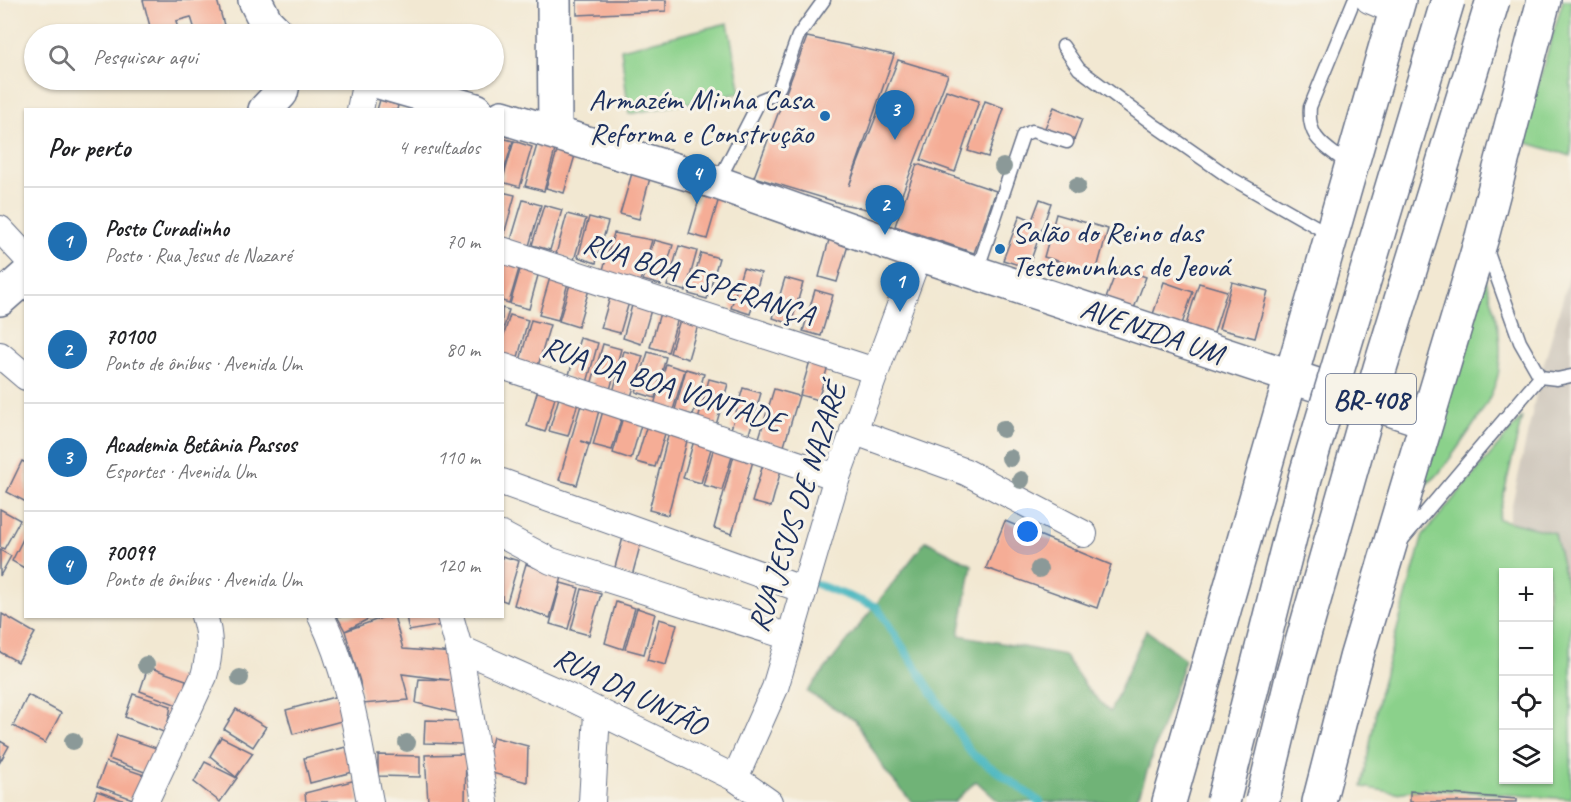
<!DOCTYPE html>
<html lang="pt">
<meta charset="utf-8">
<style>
:root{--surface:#fff;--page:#f2f2f2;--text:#202124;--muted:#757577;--line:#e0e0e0;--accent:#1f6fb2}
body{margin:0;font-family:Caveat,sans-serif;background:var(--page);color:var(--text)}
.controls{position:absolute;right:18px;bottom:18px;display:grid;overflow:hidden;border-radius:0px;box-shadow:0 2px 4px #0004}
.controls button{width:54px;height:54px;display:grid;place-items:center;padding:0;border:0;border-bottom:2px solid var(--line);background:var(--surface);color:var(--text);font:30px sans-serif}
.you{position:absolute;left:1028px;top:532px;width:21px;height:21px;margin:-15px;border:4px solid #fff;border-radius:50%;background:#1a73e8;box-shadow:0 0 0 9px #1a73e833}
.badge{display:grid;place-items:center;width:39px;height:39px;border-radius:50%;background:var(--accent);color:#fff;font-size:20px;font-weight:700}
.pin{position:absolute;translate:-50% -50px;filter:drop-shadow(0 2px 3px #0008)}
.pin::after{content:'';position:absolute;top:32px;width:21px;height:18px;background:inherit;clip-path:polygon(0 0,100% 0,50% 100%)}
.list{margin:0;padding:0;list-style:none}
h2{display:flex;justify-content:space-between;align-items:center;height:78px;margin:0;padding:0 24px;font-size:26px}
h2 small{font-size:20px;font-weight:400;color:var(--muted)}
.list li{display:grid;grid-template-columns:39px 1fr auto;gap:18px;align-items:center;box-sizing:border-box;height:108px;padding:0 24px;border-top:2px solid var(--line)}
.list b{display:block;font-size:22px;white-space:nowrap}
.list p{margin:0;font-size:20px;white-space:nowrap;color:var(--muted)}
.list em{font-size:20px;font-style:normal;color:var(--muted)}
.icon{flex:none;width:33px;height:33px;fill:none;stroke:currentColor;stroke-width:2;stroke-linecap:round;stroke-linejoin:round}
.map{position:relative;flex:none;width:1571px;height:802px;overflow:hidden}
.search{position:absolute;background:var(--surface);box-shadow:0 2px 4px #0004;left:24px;top:24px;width:480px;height:66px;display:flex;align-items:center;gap:15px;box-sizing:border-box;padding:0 21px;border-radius:33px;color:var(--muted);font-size:22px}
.panel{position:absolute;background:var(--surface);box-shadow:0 2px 4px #0004;left:24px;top:108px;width:480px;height:510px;border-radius:0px}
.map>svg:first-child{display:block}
.industrial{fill:#cbc3b8}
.green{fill:#8bd18b;stroke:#538074;stroke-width:1.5;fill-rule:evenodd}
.forest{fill:#70b377;stroke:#46716a;stroke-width:1.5}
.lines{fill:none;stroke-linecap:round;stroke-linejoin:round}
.stream{stroke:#47b6bf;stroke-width:8}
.building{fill:#f5ad96}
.lane-casing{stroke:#667087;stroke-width:15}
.street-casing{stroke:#667087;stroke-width:28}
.secondary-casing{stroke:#667087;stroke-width:36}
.highway-casing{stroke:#667087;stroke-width:36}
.lane{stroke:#fff;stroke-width:12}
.street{stroke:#fff;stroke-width:26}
.secondary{stroke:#fff;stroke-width:33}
.highway{stroke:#fff;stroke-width:33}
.highway-bridge-casing{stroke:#667087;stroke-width:36;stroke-linecap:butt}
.highway-bridge{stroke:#fff;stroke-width:33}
.tree{fill:#8b9998}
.poi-dot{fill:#1f6fb2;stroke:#f7f3e8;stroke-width:2}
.labels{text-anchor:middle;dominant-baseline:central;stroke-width:6;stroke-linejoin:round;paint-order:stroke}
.shield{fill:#f7f3e8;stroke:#5d6a87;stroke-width:1.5}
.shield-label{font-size:28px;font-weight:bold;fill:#1b2f5e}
.poi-label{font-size:30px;fill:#1b2f5e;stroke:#f7f3e8;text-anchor:end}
.street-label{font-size:30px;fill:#1b2f5e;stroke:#f7f3e8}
</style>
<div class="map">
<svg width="1571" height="802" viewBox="0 0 1571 802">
<rect width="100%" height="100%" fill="#f7f3e8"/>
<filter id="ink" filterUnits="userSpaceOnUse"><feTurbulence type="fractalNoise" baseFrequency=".0167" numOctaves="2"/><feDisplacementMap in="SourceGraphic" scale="12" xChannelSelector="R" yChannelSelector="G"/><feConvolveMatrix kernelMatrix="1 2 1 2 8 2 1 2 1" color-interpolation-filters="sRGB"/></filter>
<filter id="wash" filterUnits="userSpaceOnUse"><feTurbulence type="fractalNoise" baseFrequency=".008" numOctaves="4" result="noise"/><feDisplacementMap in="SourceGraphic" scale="24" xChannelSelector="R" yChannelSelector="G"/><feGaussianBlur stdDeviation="1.35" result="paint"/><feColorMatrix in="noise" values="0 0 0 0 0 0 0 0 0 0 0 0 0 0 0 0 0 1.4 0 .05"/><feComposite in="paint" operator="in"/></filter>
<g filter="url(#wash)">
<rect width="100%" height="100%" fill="#f2e8d2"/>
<path class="industrial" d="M1571,270V705L1548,572H1504L1468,705L1540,377Z"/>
<g class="green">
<path d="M1563,0H1571V156L1521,141Z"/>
<path d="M728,23L741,93L629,114L621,49Z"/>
<path d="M1483,270C1492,301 1504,335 1499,369C1496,395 1470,431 1454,453C1444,466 1435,484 1418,486Z"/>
<path d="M1522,417L1498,519L1555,533L1567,588L1571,592V799L1425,789L1396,793L1362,787L1379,695L1423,535ZM1504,572H1548V780H1504Z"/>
</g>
<path class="forest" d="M926,541L972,565L959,635L1064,655L1087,688L1110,712L1146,630L1185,659L1140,792L1134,802H999L976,781L954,802H912L886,772L855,720L807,692Z"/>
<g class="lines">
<path class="stream" d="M811,582L877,607L971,753L1040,802"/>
</g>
<g id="blocks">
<g class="building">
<path d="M143,0H217L224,25L196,33L191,17L176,21L179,34H152Z"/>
<path d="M577,0H666V11L577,15Z"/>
<path d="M807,37L894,55L849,186L898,60L948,75L894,215L843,204L754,177Z"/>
<path d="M946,90L979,101L955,172L921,160Z"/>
<path d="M380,100L398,105L397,110H377Z"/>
<path d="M985,101L1004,108L988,157L968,151Z"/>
<path d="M1054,107L1082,119L1073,143L1044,130Z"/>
<path d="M502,138L513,141L503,174H502Z"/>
<path d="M514,141L532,147L520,187L502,182Z"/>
<path d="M537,145L555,150L544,191L525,186Z"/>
<path d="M558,148L576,152L564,193L546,188Z"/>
<path d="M917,164L996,191L974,253L895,226Z"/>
<path d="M632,173L650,178L639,219L620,214Z"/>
<path d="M502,192L515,195L503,238H502Z"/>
<path d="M701,193L719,198L707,239L689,234Z"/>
<path d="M1040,199L1051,203L1028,268L1003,260L1020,215L1032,220Z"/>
<path d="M523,200L541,205L529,246L511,240Z"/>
<path d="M544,205L562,210L550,250L532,245Z"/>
<path d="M567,214L586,219L574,260L556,254Z"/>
<path d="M1056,214L1108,229L1096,272L1044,257Z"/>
<path d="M589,217L608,222L596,263L578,257Z"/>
<path d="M614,233L652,240L640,281L602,273Z"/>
<path d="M830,236L849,242L837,282L819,277Z"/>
<path d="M654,240L673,245L661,285L643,280Z"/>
<path d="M679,246L697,251L686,291L667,286Z"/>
<path d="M701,253L719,258L707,299L689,294Z"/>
<path d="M502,258L521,262L509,303L502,301Z"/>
<path d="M522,263L540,268L529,309L510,304Z"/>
<path d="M1118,267L1146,277L1133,311L1105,301Z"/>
<path d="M743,268L761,273L750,314L731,308Z"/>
<path d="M551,274L569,279L558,320L539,315Z"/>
<path d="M785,278L803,283L791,324L773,318Z"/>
<path d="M571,281L590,286L578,327L559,321Z"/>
<path d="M1164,282L1193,292L1181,327L1152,317Z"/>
<path d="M1232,282L1268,291L1255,338L1219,329Z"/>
<path d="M1199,283L1227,291L1213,336L1185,328Z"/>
<path d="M613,287L632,292L620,333L601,328Z"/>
<path d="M815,290L833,295L821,336L803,331Z"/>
<path d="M634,298L653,303L641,344L623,338Z"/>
<path d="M662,306L680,311L668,352L650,347Z"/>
<path d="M502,308L509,310L503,330L502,329Z"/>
<path d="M682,313L700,318L688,359L670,353Z"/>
<path d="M510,315L528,320L517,361L502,356V341Z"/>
<path d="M531,320L550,325L538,366L520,361Z"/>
<path d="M580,338L598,343L587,383L568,378Z"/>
<path d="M603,344L621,349L610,390L591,385Z"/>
<path d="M624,351L643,356L631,397L613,392Z"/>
<path d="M648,352L666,357L655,398L636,392Z"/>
<path d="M812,354L830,359L818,400L800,395Z"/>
<path d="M666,364L685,370L673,410L654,405Z"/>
<path d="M686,369L704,374L693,415L675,410Z"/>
<path d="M709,379L728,384L716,425L698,420Z"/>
<path d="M539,386L557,391L545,432L527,426Z"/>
<path d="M743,388L761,393L749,434L731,429Z"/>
<path d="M774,389L799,396L784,446L759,438Z"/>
<path d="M561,391L580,396L568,436L549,431Z"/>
<path d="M583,398L601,403L590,444L581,441L589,445L577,485L559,480Z"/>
<path d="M605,404L624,409L612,450L593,445Z"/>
<path d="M624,413L643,418L631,459L613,453Z"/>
<path d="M648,421L667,427L655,467L636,462Z"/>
<path d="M670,428L689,433L668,515L649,510Z"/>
<path d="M695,437L713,442L701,483L683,478Z"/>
<path d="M715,444L734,450L722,490L703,485Z"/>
<path d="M736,448L755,454L732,534L714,528Z"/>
<path d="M22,461L26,463V502L7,492Z"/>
<path d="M764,461L782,466L771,507L752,502Z"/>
<path d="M0,509L20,520L4,549L0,547Z"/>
<path d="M1005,521L1111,565L1097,608L986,568Z"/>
<path d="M625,530L643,535L632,576L614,571Z"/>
<path d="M26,533V569L12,561Z"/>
<path d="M0,550L11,556L0,576Z"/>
<path d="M502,556L519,561L507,602L502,600Z"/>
<path d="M526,564L562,577L550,618L514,605Z"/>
<path d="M561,583L579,588L568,629L550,624Z"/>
<path d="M582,589L601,594L589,635L571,630Z"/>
<path d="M616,602L635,608L623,649L605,643Z"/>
<path d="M637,608L655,614L644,654L625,649Z"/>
<path d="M2,614L35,633L18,662L0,652Z"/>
<path d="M337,616H374L345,631L387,616H394L403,649L454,653L457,713L416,703L419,679L449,680L402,674L409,700L362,704L360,682L345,631Z"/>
<path d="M406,616H448L449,624L409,631Z"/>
<path d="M659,619L677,624L666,665L647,660Z"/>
<path d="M148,667L186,680L180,706L140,691Z"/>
<path d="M133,694L171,706L166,733L125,717Z"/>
<path d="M28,695L61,713L45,743L13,726Z"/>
<path d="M338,696L345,720L293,734L286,710Z"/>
<path d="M236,709L266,727L253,747L224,729Z"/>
<path d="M425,720L463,721L462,744L424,743Z"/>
<path d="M117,735L156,748L150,774L109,759Z"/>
<path d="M221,737L253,753L236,777L210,756Z"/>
<path d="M493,737L528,746L527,782L484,771Z"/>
<path d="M0,741L9,746L0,762Z"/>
<path d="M346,747L353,772L310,783L304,758Z"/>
<path d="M466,754L465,802H428L425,755Z"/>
<path d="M378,755L420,756V777L378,776Z"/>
<path d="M106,762L144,775L138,801L97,786Z"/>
<path d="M205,762L237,778L220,802L194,782Z"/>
<path d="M356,780L359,802H306L305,793Z"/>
<path d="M97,791L128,802H93Z"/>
<path d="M1410,791L1517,799V802H1410Z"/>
</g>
</g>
</g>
<g filter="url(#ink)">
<use href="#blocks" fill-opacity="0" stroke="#667087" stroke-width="1.5"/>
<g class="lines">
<g class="lane-casing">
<g id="lane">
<path d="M1063,46L1079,69L1157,127L1229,177L1329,234"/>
<path d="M1349,165C1326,146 1307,140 1310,107L1354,0"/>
<path d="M718,182L760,100L775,94L780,86L798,36L824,0"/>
<path d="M977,271L1023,135L1032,131L1067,142"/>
<path d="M1540,377L1557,379L1571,376"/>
<path d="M1403,539L1540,377L1520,342L1487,250"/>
</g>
</g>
<g class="street-casing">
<g id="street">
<path d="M1369,0L1395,11"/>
<path d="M360,110L366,80"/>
<path d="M0,229L26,257"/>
<path d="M502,250L875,371"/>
<path d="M0,355L26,377"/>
<path d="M502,366L837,477"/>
<path d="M853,431L966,472L1084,534"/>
<path d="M502,482L804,590"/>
<path d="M502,535L551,561L790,637"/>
<path d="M321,616C349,673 358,740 370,802"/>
<path d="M450,616L459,648L485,802"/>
<path d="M459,648L567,696L735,778L769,802"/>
<path d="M735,778L775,688L837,477L919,254"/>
<path d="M145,802L204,676C210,655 211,637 204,616"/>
<path d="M592,802L597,713"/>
</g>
</g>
<g class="secondary-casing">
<g id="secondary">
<path d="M255,0L266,22L278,34"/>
<path d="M554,0L555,132"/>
<path d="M372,80L476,110"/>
<path d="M265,110L281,93L284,80"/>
<path d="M502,117L718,183L919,254L1426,421"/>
<path d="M0,299L26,276"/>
</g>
</g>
<g class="highway-casing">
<g id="highway">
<path d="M1169,802L1399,0"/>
<path d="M1319,802L1356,658L1482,237L1544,0"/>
</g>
</g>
<use href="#lane" class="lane"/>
<use href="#street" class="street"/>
<use href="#secondary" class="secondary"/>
<use href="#highway" class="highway"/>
<g class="highway-bridge-casing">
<g id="highway-bridge">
<path d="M1223,802L1305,478L1448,0"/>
<path d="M1262,802L1293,674L1380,368L1493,0"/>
</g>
</g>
<use href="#highway-bridge" class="highway-bridge"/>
</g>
<g class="tree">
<circle cx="1003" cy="167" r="9"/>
<circle cx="1077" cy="186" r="9"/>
<circle cx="1003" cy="429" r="9"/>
<circle cx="1010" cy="458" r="9"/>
<circle cx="1021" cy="480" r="9"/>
<circle cx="1039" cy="569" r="9"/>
<circle cx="146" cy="665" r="9"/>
<circle cx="240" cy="678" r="9"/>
<circle cx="73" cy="741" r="9"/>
<circle cx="407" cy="743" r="9"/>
</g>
</g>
<g class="poi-dot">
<circle cx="825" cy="116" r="6"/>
<circle cx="1000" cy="249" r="6"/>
</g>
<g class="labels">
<rect class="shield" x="1326" y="374" width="90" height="50" rx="4.5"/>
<g class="shield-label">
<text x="1371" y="399">BR-408</text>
</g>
<g class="poi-label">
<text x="813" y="99">Armazém Minha Casa<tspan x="813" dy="34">Reforma e Construção</tspan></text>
<text x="1012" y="232" text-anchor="start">Salão do Reino das<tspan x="1012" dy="34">Testemunhas de Jeová</tspan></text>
</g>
<g class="street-label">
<text transform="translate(699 279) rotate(18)">RUA BOA ESPERANÇA</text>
<text transform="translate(1152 331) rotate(19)">AVENIDA UM</text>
<text transform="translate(663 384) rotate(18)">RUA DA BOA VONTADE</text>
<text transform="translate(797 507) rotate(-72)">RUA JESUS DE NAZARÉ</text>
<text transform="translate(630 691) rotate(26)">RUA DA UNIÃO</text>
</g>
</g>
</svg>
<div class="controls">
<button>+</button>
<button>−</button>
<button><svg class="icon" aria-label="locate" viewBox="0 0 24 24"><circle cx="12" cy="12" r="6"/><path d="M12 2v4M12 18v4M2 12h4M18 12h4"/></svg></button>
<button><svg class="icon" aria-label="layers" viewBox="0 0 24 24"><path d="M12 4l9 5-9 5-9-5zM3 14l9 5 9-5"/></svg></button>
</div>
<div class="you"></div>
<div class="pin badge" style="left:900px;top:312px">1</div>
<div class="pin badge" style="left:885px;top:235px">2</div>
<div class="pin badge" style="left:895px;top:140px">3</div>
<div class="pin badge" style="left:697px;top:204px">4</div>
<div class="search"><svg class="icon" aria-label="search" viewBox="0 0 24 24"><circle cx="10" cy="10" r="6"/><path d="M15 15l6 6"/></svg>Pesquisar aqui</div>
<section class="panel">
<h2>Por perto<small>4 resultados</small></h2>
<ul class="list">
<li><span class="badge">1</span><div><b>Posto Curadinho</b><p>Posto · Rua Jesus de Nazaré</p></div><em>70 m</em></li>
<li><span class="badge">2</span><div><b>70100</b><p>Ponto de ônibus · Avenida Um</p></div><em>80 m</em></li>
<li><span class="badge">3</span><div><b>Academia Betânia Passos</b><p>Esportes · Avenida Um</p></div><em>110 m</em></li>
<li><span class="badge">4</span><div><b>70099</b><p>Ponto de ônibus · Avenida Um</p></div><em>120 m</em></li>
</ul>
</section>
</div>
